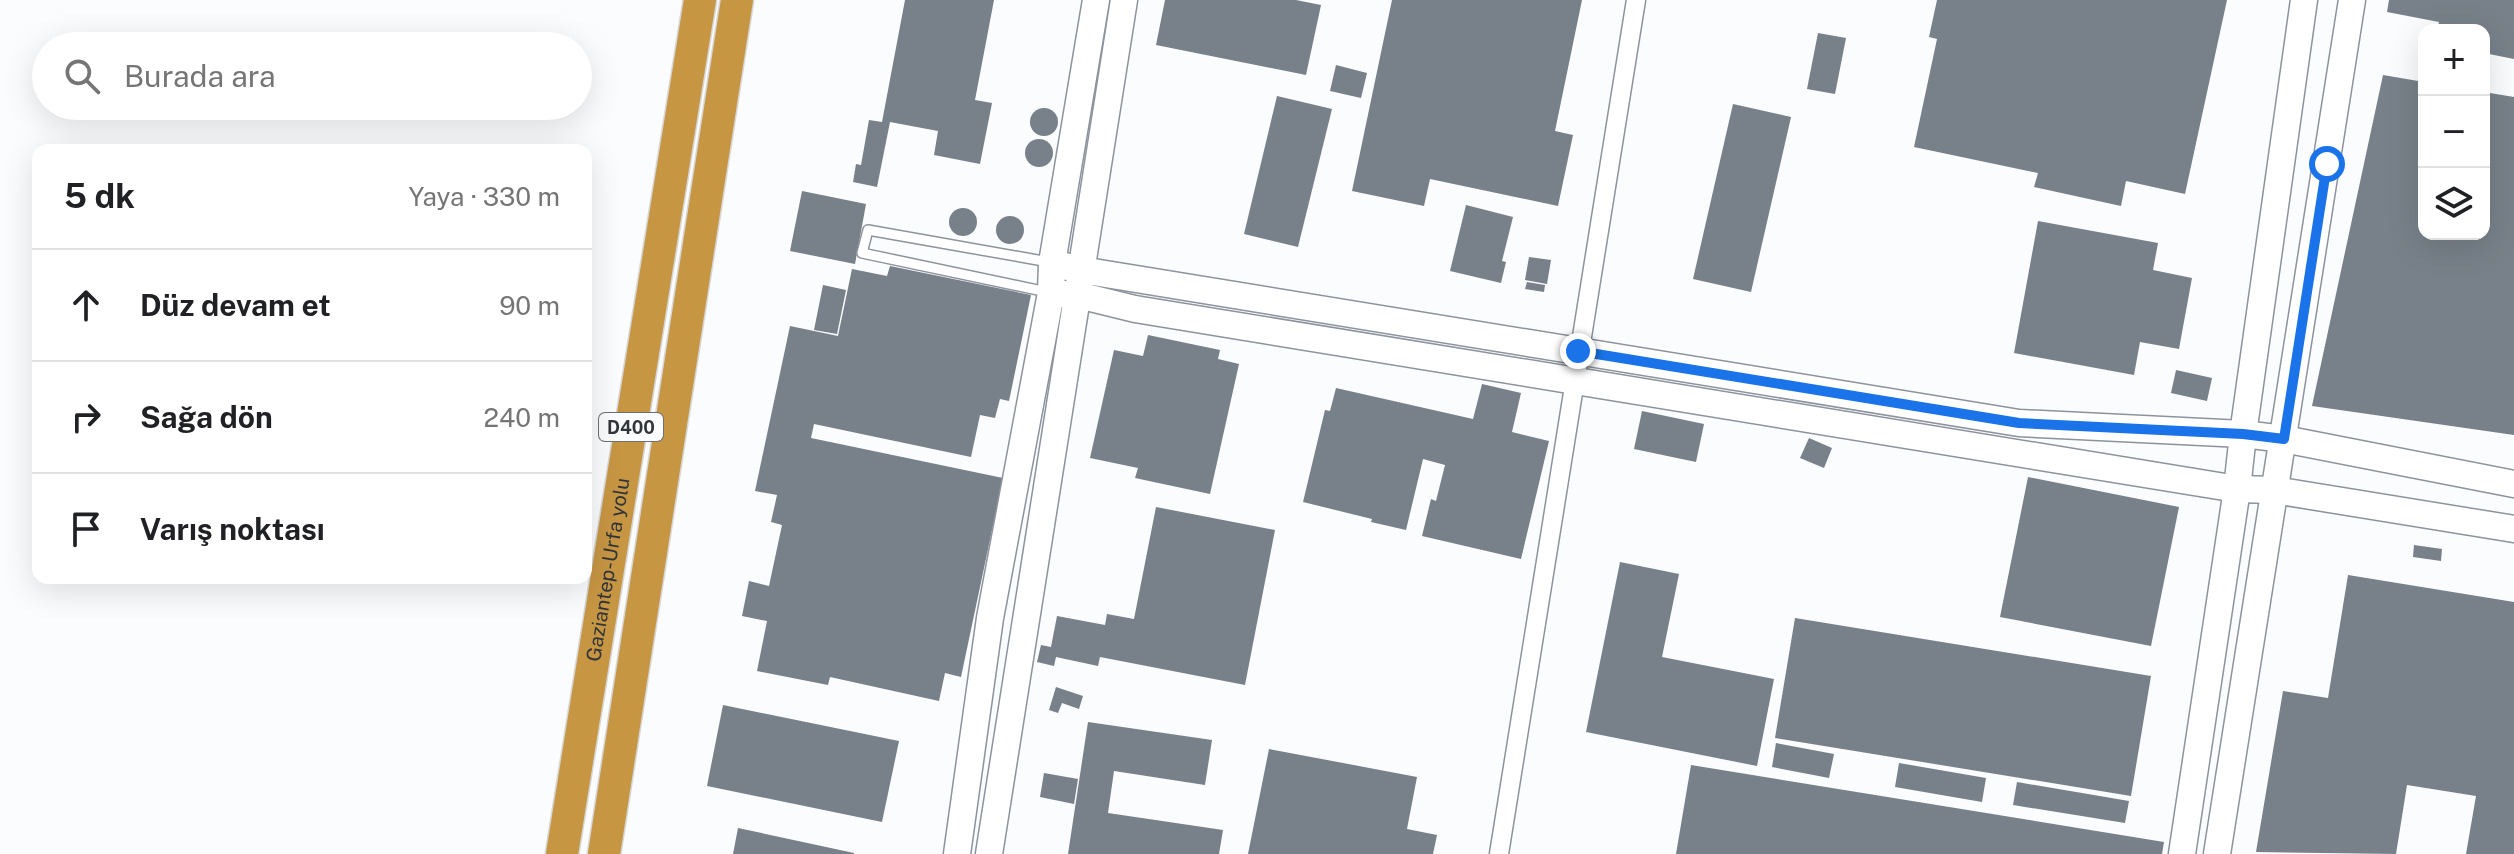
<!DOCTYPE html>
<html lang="tr">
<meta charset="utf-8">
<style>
:root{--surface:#fff;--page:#f6f6f6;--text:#202124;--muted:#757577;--line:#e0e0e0}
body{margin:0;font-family:"Public Sans",sans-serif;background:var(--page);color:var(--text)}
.controls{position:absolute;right:24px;top:24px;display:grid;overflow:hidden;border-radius:16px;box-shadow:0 8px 32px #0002}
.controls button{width:72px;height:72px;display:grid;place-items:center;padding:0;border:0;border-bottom:2px solid var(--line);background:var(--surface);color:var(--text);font:40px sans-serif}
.stop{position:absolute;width:24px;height:24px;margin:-18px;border:6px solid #1a73e8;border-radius:50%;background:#fff}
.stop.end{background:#1a73e8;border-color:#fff;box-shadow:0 2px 8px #0008}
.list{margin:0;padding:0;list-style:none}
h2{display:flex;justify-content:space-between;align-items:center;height:104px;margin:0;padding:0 32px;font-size:34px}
h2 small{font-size:26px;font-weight:400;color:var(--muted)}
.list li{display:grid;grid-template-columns:52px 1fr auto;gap:24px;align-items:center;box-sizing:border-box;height:112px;padding:0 32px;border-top:2px solid var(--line)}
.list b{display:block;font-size:30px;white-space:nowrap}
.list em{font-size:26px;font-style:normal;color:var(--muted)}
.icon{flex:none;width:44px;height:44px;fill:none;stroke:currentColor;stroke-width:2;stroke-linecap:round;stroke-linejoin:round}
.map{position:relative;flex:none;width:2514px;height:854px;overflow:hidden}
.search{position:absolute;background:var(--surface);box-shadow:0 8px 32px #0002;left:32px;top:32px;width:560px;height:88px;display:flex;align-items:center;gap:20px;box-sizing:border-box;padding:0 28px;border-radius:44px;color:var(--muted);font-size:30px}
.panel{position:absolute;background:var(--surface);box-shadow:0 8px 32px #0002;left:32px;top:144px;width:560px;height:440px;border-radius:16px}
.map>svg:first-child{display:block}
.building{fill:#788089}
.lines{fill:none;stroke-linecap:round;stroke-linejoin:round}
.lane-casing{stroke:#8c939d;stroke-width:12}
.street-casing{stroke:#8c939d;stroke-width:21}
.secondary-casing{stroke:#8c939d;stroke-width:29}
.highway-casing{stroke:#d6d6d7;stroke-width:35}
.lane{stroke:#fff;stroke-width:9}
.street{stroke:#fff;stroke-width:18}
.secondary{stroke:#fff;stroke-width:26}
.highway{stroke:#c79643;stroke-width:32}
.route{stroke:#1a73e8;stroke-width:10}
.labels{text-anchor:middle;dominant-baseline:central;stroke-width:6;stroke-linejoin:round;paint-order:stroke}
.shield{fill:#fafcfe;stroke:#6d7073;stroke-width:2}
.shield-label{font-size:18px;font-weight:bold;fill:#313438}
.street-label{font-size:20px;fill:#313438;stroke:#fafcfe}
</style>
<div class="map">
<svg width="2514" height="854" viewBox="0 0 2514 854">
<rect width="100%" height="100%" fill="#fafcfe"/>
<g class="building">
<path d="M905,0H994L975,100L992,103L980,164L934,155L938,131L890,122L877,187L853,182L856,164L861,165L869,120L882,122Z"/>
<path d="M1165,0H1296L1321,5L1306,75L1156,45Z"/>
<path d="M1392,0H1582L1555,131L1573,135L1558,206L1430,179L1424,206L1352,191Z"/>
<path d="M1937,0H2227L2185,194L2126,181L2121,206L2034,187L2038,173L1914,147L1937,39L1929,37Z"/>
<path d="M2389,0H2514V59L2484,53V30H2437L2439,22L2387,12Z"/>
<path d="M1818,33L1846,38L1835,94L1807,89Z"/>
<path d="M1336,65L1367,73L1361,98L1330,91Z"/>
<path d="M2383,75L2424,82V234H2484V92L2514,97V435L2312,406Z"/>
<path d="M1277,96L1332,109L1298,247L1244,234Z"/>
<path d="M1733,104L1791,117L1751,292L1693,279Z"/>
<circle cx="1044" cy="122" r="14"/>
<circle cx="1039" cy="153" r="14"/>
<path d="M802,191L866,204L855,264L790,251Z"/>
<path d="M1466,205L1513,217L1502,261L1506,262L1501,283L1450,271Z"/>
<circle cx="963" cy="222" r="14"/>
<circle cx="1010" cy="230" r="14"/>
<path d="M2038,221L2158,243L2153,270L2192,278L2179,349L2140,342L2134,375L2014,353Z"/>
<path d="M1529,257L1551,260L1547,284L1525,280Z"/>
<path d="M890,266L1031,295L1009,401L1000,399L995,418L980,415L971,457L814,424L811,438L1003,478L961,677L945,673L939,701L830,677L828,685L757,671L767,621L742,616L749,581L769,586L782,525L771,522L777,495L755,491L790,326L838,336L852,269L887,276Z"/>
<path d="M1527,282L1545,285L1544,292L1525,289Z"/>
<path d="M823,285L846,290L837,334L814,330Z"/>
<path d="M1148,335L1220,350L1218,359L1239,364L1210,494L1135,478L1138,468L1090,458L1114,350L1143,356Z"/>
<path d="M2176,370L2212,378L2207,401L2171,393Z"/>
<path d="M1482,384L1521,393L1512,432L1549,441L1521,559L1422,536L1431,499L1436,501L1445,465L1423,459L1406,530L1371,522L1372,519L1303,502L1325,410L1330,411L1336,388L1473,419Z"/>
<path d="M1642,411L1704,424L1696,462L1634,449Z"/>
<path d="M1809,438L1832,448L1824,468L1800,458Z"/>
<path d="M2028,477L2179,507L2151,646L2000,617Z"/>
<path d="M1156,507L1275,530L1245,685L1100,657L1098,666L1056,657L1054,666L1037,662L1041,645L1051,647L1057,616L1105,625L1107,614L1134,619Z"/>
<path d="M2414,545L2442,549L2441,561L2413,557Z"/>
<path d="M1620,562L1679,574L1662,657L1774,679L1757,766L1586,732Z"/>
<path d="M2348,575L2514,602V854H2466L2476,796L2407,785L2396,854L2256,852L2283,691L2328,698Z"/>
<path d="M1795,618L2151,676L2131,796L1775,738Z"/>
<path d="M1056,687L1083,696L1079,709L1062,703L1058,713L1049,710Z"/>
<path d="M723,705L899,741L882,822L707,786Z"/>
<path d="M1088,722L1212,740L1205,785L1114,771L1108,813L1223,830L1219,854H1068Z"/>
<path d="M1776,743L1834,754L1829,778L1772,767Z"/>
<path d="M1269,749L1417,777L1407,829L1437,835L1433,854H1248Z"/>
<path d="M1899,763L1986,778L1982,802L1895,787Z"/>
<path d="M1691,765L2164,842L2162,854H1676Z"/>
<path d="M1044,773L1078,779L1074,804L1040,797Z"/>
<path d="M2017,782L2129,801L2125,823L2013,805Z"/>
<path d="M738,828L854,853V854H733Z"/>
</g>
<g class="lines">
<g class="lane-casing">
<path id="lane" d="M1047,292L862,253L868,230L1049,262"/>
</g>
<g class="street-casing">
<path id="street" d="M1499,854L1636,0"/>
</g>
<g class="secondary-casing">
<g id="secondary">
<path d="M1052,263L1081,270L2019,423L2243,434L2284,439L2514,484"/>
<path d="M1051,293L1078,295L1135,309L2237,489L2274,490L2514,529"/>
<path d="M957,854L990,618L1051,293L1052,263L1096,0"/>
<path d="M989,854L1124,0"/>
<path d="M2182,854L2237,489L2243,434L2304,0"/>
<path d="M2217,854L2352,0"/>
</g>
</g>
<g class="highway-casing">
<g id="highway">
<path id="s1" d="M562,854L700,0"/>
<path d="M604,854L737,0"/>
</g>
</g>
<use href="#lane" class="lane"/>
<use href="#street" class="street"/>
<use href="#secondary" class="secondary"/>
<use href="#highway" class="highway"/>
</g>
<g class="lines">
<path class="route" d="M1578,351L2019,423L2243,434L2284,439L2327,164"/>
</g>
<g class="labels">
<rect class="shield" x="599" y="413" width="64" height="28" rx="6"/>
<g class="shield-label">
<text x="631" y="427">D400</text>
</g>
<g class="street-label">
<text stroke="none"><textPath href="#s1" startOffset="288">Gaziantep-Urfa yolu</textPath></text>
</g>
</g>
</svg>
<div class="controls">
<button>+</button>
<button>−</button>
<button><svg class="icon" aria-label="layers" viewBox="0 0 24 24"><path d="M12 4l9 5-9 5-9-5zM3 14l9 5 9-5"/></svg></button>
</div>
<div class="stop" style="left:2327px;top:164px"></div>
<div class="stop end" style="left:1578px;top:351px"></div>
<div class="search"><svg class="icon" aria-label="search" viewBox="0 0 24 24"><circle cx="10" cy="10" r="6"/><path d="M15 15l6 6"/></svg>Burada ara</div>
<section class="panel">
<h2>5 dk<small>Yaya · 330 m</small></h2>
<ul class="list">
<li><svg class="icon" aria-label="ahead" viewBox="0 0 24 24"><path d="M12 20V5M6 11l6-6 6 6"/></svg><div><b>Düz devam et</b></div><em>90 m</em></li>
<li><svg class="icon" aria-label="right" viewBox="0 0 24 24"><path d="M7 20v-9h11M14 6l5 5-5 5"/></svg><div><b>Sağa dön</b></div><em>240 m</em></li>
<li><svg class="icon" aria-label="arrive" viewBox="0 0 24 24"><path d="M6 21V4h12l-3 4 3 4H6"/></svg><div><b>Varış noktası</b></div></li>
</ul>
</section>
</div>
